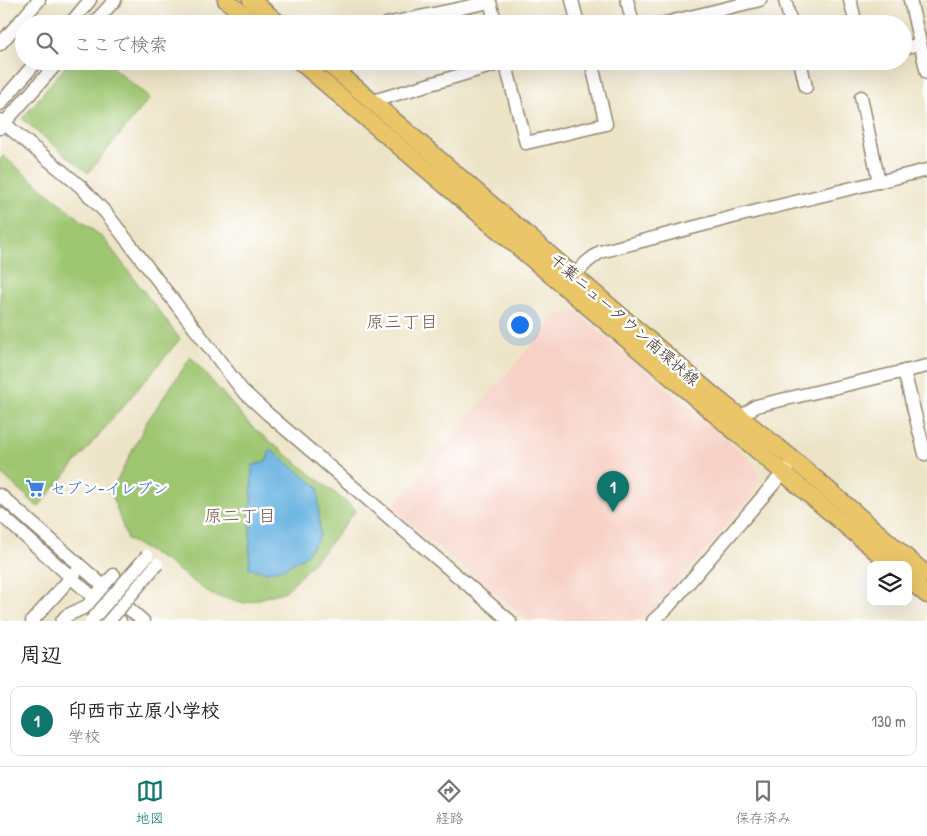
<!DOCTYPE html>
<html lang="ja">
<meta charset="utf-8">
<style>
:root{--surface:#fff;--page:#f2f2f2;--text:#222;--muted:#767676;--line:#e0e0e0;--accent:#0f766e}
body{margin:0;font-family:"Patrick Hand","Klee One",sans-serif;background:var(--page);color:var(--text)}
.controls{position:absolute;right:15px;bottom:15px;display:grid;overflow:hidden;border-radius:10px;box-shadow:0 5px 20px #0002}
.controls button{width:45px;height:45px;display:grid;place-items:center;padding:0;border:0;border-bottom:1px solid var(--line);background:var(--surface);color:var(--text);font:25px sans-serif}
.you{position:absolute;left:519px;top:324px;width:18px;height:18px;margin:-12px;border:4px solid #fff;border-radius:50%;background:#1a73e8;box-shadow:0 0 0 8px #1a73e833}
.badge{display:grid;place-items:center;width:32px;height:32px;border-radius:50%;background:var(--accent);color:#fff;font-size:16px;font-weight:700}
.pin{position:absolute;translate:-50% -41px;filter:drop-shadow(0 1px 2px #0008)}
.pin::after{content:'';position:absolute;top:26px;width:18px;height:15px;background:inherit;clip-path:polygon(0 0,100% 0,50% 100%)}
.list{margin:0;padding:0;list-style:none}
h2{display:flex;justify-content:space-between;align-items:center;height:65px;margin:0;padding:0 20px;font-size:21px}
h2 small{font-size:16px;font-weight:400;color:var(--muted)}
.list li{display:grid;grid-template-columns:32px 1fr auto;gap:15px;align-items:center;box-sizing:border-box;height:70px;margin:0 10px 10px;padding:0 10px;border:1px solid var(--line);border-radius:10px}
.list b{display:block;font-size:19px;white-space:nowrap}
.list p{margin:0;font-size:16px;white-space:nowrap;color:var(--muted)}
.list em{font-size:16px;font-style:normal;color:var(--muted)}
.icon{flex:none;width:28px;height:28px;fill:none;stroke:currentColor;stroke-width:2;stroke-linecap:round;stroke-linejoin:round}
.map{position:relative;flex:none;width:927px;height:621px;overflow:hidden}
.search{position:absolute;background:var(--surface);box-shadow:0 5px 20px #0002;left:15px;right:15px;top:15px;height:55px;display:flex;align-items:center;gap:12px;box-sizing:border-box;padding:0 18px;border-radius:28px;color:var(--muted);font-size:19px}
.sheet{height:145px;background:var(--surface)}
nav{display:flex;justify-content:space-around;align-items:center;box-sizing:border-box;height:70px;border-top:1px solid var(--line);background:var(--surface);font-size:14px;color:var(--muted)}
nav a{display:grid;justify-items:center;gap:2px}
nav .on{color:var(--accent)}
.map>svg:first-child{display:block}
.built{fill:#f7d1c6}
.green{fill:#9ec671;stroke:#6c7848}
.water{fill:#6ab4e2;stroke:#526f80}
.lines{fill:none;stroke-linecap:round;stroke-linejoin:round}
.minor-casing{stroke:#948772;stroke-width:15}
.major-casing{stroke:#948772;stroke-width:19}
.minor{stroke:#fff;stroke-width:12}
.major{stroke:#eac669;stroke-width:16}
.minor-bridge-casing{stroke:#948772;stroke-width:15;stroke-linecap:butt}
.minor-bridge{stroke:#fff;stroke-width:12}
.labels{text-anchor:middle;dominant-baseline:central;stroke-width:5;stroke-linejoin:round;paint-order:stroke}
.street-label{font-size:16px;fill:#3b2a1e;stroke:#fff}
.shop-label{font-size:16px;fill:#366cbe;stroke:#fff;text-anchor:start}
.neighbourhood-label{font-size:18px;fill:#77594e;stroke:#fff}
</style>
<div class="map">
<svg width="927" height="621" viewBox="0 0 927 621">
<rect width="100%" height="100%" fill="#fff"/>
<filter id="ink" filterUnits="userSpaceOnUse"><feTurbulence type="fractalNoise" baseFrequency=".02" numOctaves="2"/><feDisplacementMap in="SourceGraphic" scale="10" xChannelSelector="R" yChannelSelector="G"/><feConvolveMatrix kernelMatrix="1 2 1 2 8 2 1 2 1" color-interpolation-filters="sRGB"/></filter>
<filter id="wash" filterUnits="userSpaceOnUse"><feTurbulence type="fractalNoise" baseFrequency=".0096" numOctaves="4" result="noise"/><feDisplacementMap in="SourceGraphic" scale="20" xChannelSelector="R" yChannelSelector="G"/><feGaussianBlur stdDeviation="1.12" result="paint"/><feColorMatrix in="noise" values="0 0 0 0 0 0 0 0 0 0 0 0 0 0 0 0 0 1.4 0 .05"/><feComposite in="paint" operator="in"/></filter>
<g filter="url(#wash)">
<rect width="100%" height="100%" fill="#ede4c7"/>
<path class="built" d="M576,312L748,458L757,469L758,481L754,493L651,613L636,621H529L391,508L556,316Z"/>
<g class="green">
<path d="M70,61H105L150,98L88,173L22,119Z"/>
<path d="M3,156L104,239L180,339L38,507L0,472V159Z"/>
<path d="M191,357L252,427L356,510L324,551L286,591L245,603L212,595L167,562L127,539L111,492L148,420Z"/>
</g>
<path class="water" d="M270,449L318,487L320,536L305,556L285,568L267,572L249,569L252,466L267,460Z"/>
</g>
<g filter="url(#ink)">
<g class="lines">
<g class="minor-casing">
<g id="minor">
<path d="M572,0L578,24"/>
<path d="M627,0L633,24"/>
<path d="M785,0L791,24"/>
<path d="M850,0L856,24"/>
<path d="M910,0L927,73"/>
<path d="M70,24L90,0"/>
<path d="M93,24L115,0"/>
<path d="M386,24L490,2L496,24"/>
<path d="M661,24L760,0"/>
<path d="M0,44L39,0"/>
<path d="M903,48L920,44"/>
<path d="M505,61L526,143L606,124L591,61"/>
<path d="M800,61L806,87"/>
<path d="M861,97L879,182"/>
<path d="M373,101L508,61"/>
<path d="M0,104L37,61"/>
<path d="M0,120L80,186L106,213L242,390L268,414L510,621"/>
<path d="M0,128L59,61"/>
<path d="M569,281L587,262L600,252L737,216L927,170"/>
<path d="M904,371L925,454L927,453"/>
<path d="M741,417L756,406L927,366"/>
<path d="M0,495L143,621"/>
<path d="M0,514L120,621"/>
<path d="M32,621L76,572"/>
<path d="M62,621L66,616L87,606L114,575"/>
<path d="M653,621L667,608L789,466"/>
</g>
</g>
<g class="major-casing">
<g id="major">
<path d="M226,0L255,24"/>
<path d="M251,0L280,24"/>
<path d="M299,61L892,565"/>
<path d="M325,61L714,396L794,460L927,575"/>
<path d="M908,579L927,595"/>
</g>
</g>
<use href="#minor" class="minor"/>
<use href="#major" class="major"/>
<g class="minor-bridge-casing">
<g id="minor-bridge">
<path d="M91,621L147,556"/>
<path d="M109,621L157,564"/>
</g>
</g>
<use href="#minor-bridge" class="minor-bridge"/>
</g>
</g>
<defs>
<g id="supermarket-bare" transform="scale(1.5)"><path d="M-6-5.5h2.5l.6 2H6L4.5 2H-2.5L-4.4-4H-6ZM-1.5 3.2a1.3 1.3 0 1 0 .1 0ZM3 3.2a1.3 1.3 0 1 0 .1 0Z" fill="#3f7fe0" stroke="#fff" stroke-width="2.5" paint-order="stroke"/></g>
</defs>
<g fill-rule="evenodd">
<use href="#supermarket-bare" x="35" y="488"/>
</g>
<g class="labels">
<g class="street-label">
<text transform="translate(625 319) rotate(41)">千葉ニュータウン南環状線</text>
</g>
<g class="shop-label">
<text x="50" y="488">セブン-イレブン</text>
</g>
<g class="neighbourhood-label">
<text x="402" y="321">原三丁目</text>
<text x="240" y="515">原二丁目</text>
</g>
</g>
</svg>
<div class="controls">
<button><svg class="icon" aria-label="layers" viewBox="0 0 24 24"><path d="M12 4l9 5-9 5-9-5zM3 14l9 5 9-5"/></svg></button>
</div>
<div class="you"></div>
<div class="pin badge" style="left:613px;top:512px">1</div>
<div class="search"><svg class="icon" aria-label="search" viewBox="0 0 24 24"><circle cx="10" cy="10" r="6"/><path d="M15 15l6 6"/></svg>ここで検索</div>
</div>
<section class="sheet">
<h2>周辺<small></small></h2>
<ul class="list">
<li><span class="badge">1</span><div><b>印西市立原小学校</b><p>学校</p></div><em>130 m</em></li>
</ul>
</section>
<nav>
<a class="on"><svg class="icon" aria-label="map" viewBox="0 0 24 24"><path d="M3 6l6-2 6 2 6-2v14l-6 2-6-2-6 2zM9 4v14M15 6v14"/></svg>地図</a>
<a><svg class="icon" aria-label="directions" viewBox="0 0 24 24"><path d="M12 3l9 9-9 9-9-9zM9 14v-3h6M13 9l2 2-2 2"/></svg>経路</a>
<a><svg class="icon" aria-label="saved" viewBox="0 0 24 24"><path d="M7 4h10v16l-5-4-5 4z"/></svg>保存済み</a>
</nav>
